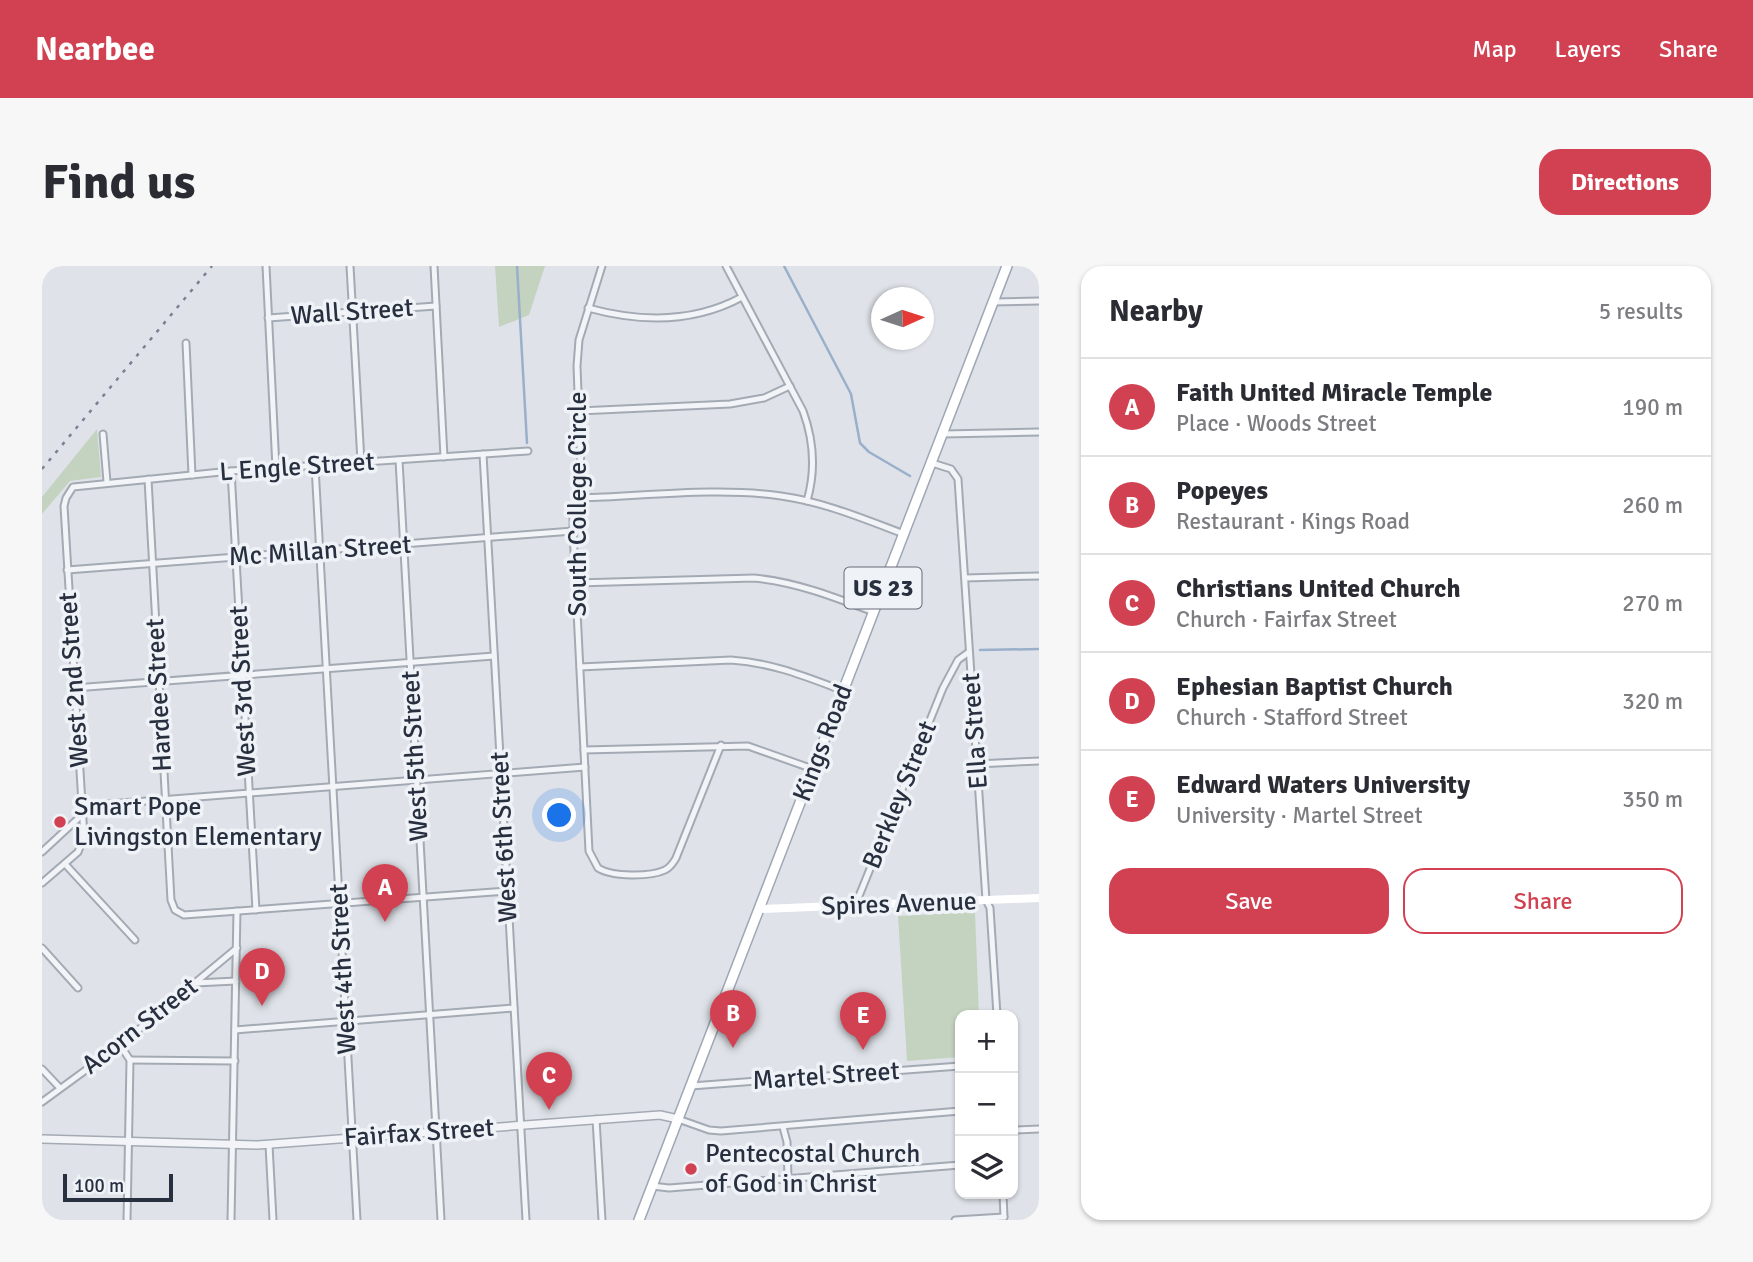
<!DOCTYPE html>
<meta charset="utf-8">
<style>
:root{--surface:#fff;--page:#f7f7f7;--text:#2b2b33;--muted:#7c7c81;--line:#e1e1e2;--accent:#d14152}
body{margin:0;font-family:Signika,sans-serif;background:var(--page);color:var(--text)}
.controls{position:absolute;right:21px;bottom:21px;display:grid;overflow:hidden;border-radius:14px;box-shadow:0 2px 5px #0004}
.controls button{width:63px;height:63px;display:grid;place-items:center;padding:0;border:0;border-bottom:2px solid var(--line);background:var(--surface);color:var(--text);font:35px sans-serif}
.compass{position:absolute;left:829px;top:21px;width:63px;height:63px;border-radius:50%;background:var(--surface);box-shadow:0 2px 5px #0004;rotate:87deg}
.scale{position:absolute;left:21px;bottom:18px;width:110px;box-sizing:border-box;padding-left:7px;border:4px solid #283040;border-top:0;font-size:19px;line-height:24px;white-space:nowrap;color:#283040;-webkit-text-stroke:5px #eff2f6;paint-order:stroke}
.you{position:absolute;left:518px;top:550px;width:24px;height:24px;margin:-18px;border:5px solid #fff;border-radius:50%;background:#1a73e8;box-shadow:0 0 0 10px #1a73e833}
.badge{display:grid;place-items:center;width:46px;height:46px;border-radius:50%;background:var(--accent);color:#fff;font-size:23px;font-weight:700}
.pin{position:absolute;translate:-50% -58px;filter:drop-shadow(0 2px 4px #0008)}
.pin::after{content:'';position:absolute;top:37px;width:24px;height:21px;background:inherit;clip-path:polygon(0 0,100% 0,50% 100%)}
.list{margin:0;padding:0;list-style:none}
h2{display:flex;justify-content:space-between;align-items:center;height:91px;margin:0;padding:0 28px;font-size:30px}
h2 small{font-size:23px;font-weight:400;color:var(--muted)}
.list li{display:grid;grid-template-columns:46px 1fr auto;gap:21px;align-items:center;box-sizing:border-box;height:98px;padding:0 28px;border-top:2px solid var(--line)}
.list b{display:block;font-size:26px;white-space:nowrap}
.list p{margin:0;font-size:23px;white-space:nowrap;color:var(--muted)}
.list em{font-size:23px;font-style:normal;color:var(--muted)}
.actions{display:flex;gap:14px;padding:21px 28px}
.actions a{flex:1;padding:16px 0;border:2px solid var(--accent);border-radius:21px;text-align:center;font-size:24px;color:var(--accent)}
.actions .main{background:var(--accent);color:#fff}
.icon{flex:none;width:38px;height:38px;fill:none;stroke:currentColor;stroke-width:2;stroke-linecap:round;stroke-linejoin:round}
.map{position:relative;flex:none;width:997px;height:954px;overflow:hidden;border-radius:21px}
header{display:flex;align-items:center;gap:42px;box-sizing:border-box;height:98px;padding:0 35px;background:var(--accent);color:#fff}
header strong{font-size:33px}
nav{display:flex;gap:38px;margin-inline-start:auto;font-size:24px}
.intro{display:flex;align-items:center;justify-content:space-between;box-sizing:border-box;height:168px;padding:0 42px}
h1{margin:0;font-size:49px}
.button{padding:18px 32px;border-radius:21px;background:var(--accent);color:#fff;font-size:24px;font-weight:700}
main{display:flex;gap:42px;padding:0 42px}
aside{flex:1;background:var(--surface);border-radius:21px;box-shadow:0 2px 5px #0004}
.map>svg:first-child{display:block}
.green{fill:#c4d3c0}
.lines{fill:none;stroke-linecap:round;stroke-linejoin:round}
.stream{stroke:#99afca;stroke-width:2.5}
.minor-casing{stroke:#a4aab3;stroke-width:9}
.tertiary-casing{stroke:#a4aab3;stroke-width:10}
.primary-casing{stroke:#9ea7b5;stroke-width:12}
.minor{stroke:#f2f4f7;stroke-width:5}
.tertiary{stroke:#f2f4f7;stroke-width:7}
.secondary{stroke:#fff;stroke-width:8}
.primary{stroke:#fff;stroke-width:9}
.rail{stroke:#788293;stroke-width:2.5;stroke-dasharray:3.5 7;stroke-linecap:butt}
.poi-dot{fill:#d14152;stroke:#eff2f6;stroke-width:2.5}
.labels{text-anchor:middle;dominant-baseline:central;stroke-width:7;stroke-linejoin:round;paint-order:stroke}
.shield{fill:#eff2f6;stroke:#646a77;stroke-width:2}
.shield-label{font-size:24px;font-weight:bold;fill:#283040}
.street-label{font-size:26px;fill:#283040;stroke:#eff2f6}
.poi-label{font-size:26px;fill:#283040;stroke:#eff2f6;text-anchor:start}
</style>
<header>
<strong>Nearbee</strong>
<nav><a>Map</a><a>Layers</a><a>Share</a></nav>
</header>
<div class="intro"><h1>Find us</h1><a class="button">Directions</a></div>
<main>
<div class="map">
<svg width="997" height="954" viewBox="0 0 997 954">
<rect width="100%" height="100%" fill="#dfe3e9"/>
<g class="green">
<path d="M453,0H503L487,49L457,61Z"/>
<path d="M55,163L59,211L28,215L0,248V231Z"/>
<path d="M933,646L937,749H918V791L865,795L856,650Z"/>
</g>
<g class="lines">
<g class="stream">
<path d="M475,0L485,177"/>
<path d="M742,0L809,128L818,177L827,186L868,210"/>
<path d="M938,384L997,383"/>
</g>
<g class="minor-casing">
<g id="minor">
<path d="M224,0L234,202"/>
<path d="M308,0L319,196"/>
<path d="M392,0L402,191"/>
<path d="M560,0L537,74L535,100L540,232L531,252V265L547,585L556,602C570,611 608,611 623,604C629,601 631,597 634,592L679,479"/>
<path d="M684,0L761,145C772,175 774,204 765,235"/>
<path d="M951,36L997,35"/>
<path d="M546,42C597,56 652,57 700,31"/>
<path d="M226,52L394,40"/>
<path d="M144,77L150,209"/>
<path d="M537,145L688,138L722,132L748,120"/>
<path d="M61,168L65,216"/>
<path d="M901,168L997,166"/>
<path d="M441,188L484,954"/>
<path d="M357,194L399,954"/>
<path d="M890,197L909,203L916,213L944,634L948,642L955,749"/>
<path d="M273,200L315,954"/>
<path d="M189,205L214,644"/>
<path d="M106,213L129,634L133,644L142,649L465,625"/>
<path d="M540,232C604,230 676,221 739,230C782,236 822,253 862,268"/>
<path d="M25,304L531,265"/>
<path d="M923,312L997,310"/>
<path d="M534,317L712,312C754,316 792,331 832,346"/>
<path d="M538,401L689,394C731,397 762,410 802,425"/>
<path d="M32,422L452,390"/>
<path d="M542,484L706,480L771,503"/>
<path d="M935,498L997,495"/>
<path d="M40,540L543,501"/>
<path d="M0,586L41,548"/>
<path d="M23,598L93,674"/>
<path d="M0,617L36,586L42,571L22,240L24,232L31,221L189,205L486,185"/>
<path d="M813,640L901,422L916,394L927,386"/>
<path d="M0,682L36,722"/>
<path d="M153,717L194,715"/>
<path d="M193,764L472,742"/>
<path d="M78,779L88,794L85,954"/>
<path d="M88,794L193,795"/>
<path d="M0,803L17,821"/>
<path d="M649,820L918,800"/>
<path d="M0,836L78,779L195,682"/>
<path d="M554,853L560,954"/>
<path d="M636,853L667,864L679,865L918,845"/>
<path d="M741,861L745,876L746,913"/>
<path d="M971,864L997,863"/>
<path d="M227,879L231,954"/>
<path d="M610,920L627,922L918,899"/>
<path d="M961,928L962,951"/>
<path d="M189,954L195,645"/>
<path d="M913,954L962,951"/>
</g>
</g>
<g class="tertiary-casing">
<path id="tertiary" d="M0,873L216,879L618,849L636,853"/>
</g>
<g class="primary-casing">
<path id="primary" d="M597,954L965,0"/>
</g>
<use href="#minor" class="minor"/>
<use href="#tertiary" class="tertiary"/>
<path class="secondary" d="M717,643L997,632"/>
<use href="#primary" class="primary"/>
<path class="rail" d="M0,203L170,0"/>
</g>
<g class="poi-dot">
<circle cx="18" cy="556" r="7"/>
<circle cx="649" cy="903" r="7"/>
</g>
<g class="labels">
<rect class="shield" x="802.5" y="301.5" width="77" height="41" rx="5"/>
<g class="shield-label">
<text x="841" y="322">US 23</text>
</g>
<g class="street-label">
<text transform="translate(310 46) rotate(-4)">Wall Street</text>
<text transform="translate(255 201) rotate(-4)">L Engle Street</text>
<text transform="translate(536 238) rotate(-90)">South College Circle</text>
<text transform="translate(278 285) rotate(-4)">Mc Millan Street</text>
<text transform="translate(32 414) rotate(-94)">West 2nd Street</text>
<text transform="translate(201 425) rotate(-93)">West 3rd Street</text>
<text transform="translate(117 429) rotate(-93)">Hardee Street</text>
<text transform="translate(933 465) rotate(-94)">Ella Street</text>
<text transform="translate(781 477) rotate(-69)">Kings Road</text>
<text transform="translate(373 490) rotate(-93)">West 5th Street</text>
<text transform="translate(858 529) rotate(-68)">Berkley Street</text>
<text transform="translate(462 571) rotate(-93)">West 6th Street</text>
<text transform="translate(857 638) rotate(-2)">Spires Avenue</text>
<text transform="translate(301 703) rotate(-93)">West 4th Street</text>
<text transform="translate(98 760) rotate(-38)">Acorn Street</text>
<text transform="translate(784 810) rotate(-4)">Martel Street</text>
<text transform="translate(377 867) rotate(-4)">Fairfax Street</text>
</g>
<g class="poi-label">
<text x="32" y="541">Smart Pope<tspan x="32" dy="30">Livingston Elementary</tspan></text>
<text x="663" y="888">Pentecostal Church<tspan x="663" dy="30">of God in Christ</tspan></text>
</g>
</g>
</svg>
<div class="controls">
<button>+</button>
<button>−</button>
<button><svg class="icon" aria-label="layers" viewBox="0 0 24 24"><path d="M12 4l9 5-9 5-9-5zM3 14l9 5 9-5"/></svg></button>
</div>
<svg class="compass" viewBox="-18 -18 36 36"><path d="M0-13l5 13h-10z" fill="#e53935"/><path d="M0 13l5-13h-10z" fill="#7c7c81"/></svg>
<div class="scale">100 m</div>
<div class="you"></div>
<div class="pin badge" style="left:343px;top:656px">A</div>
<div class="pin badge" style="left:691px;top:782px">B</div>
<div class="pin badge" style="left:507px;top:844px">C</div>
<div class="pin badge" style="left:220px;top:740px">D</div>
<div class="pin badge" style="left:821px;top:784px">E</div>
</div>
<aside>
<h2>Nearby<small>5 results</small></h2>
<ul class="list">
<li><span class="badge">A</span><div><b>Faith United Miracle Temple</b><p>Place · Woods Street</p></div><em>190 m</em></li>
<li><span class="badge">B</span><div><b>Popeyes</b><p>Restaurant · Kings Road</p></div><em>260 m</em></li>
<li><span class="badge">C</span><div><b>Christians United Church</b><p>Church · Fairfax Street</p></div><em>270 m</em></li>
<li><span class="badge">D</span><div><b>Ephesian Baptist Church</b><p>Church · Stafford Street</p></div><em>320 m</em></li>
<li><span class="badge">E</span><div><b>Edward Waters University</b><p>University · Martel Street</p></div><em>350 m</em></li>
</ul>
<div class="actions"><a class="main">Save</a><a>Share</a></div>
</aside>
</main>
